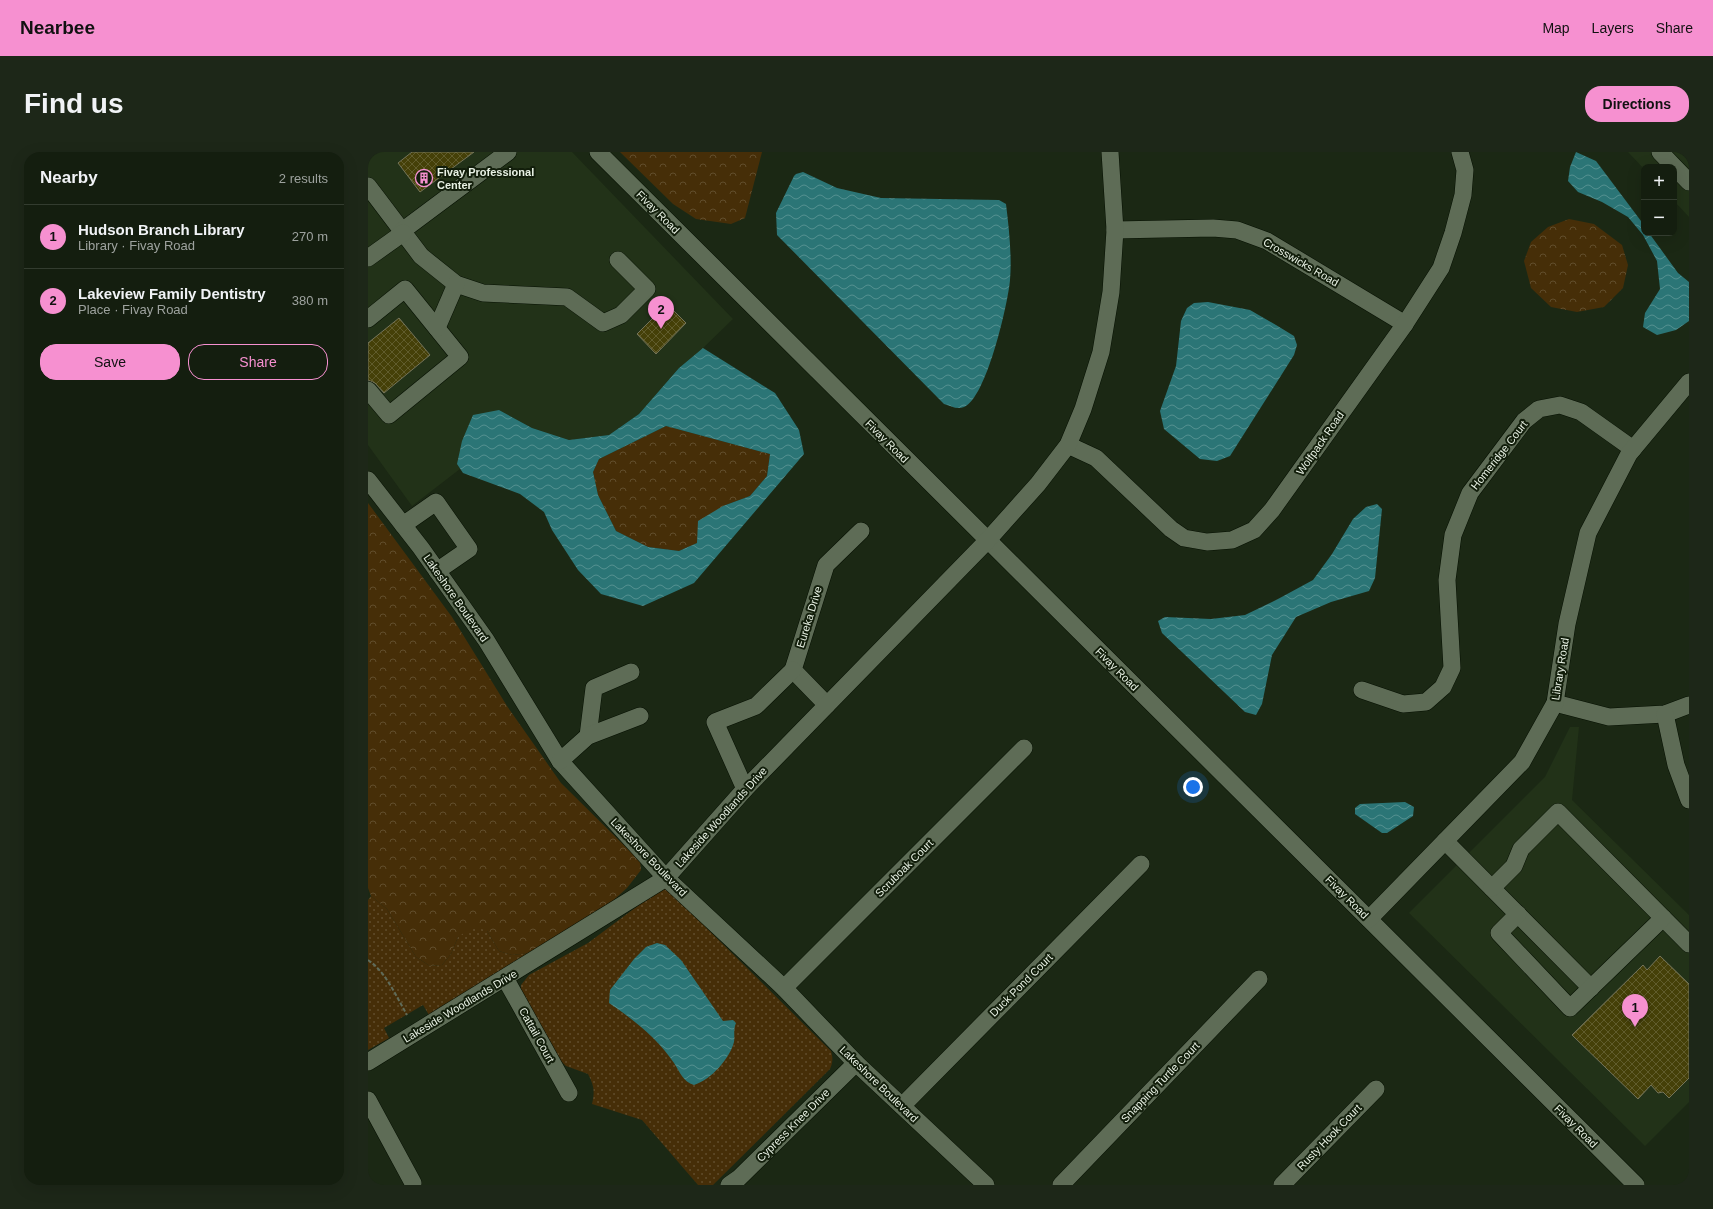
<!DOCTYPE html>
<meta charset="utf-8">
<style>
:root{--surface:#141e0f;--page:#1d2718;--text:#f1f3f6;--muted:#9da29e;--line:#333c2f;--accent:#f690d0}
body{margin:0;font-family:Helvetica,sans-serif;background:var(--page);color:var(--text)}
.controls{position:absolute;right:12px;top:12px;display:grid;overflow:hidden;border-radius:8px;box-shadow:0 4px 16px #0002}
.controls button{width:36px;height:36px;display:grid;place-items:center;padding:0;border:0;border-bottom:1px solid var(--line);background:var(--surface);color:var(--text);font:20px sans-serif}
.you{position:absolute;left:825px;top:635px;width:14px;height:14px;margin:-10px;border:3px solid #fff;border-radius:50%;background:#1a73e8;box-shadow:0 0 0 6px #1a73e833}
.badge{display:grid;place-items:center;width:26px;height:26px;border-radius:50%;background:var(--accent);color:#111;font-size:13px;font-weight:700}
.pin{position:absolute;translate:-50% -33px;filter:drop-shadow(0 1px 2px #0008)}
.pin::after{content:'';position:absolute;top:21px;width:14px;height:12px;background:inherit;clip-path:polygon(0 0,100% 0,50% 100%)}
.list{margin:0;padding:0;list-style:none}
h2{display:flex;justify-content:space-between;align-items:center;height:52px;margin:0;padding:0 16px;font-size:17px}
h2 small{font-size:13px;font-weight:400;color:var(--muted)}
.list li{display:grid;grid-template-columns:26px 1fr auto;gap:12px;align-items:center;box-sizing:border-box;height:64px;padding:0 16px;border-top:1px solid var(--line)}
.list b{display:block;font-size:15px;white-space:nowrap}
.list p{margin:0;font-size:13px;white-space:nowrap;color:var(--muted)}
.list em{font-size:13px;font-style:normal;color:var(--muted)}
.actions{display:flex;gap:8px;padding:12px 16px}
.actions a{flex:1;padding:9px 0;border:1px solid var(--accent);border-radius:16px;text-align:center;font-size:14px;color:var(--accent)}
.actions .main{background:var(--accent);color:#111}
.map{position:relative;flex:none;width:1321px;height:1033px;overflow:hidden;border-radius:16px}
header{display:flex;align-items:center;gap:24px;box-sizing:border-box;height:56px;padding:0 20px;background:var(--accent);color:#111}
header strong{font-size:19px}
nav{display:flex;gap:22px;margin-inline-start:auto;font-size:14px}
.intro{display:flex;align-items:center;justify-content:space-between;box-sizing:border-box;height:96px;padding:0 24px}
h1{margin:0;font-size:28px}
.button{padding:10px 18px;border-radius:16px;background:var(--accent);color:#111;font-size:14px;font-weight:700}
main{display:flex;gap:24px;padding:0 24px}
aside{flex:1;background:var(--surface);border-radius:16px;box-shadow:0 4px 16px #0002}
.map>svg:first-child{display:block}
.built{fill:#223218}
.forest{fill:url(#forest-crowns)}
.park{fill:url(#park-dots)}
.water{fill:url(#water-waves);fill-rule:evenodd}
.building{fill:url(#building-cross-hatch);stroke:#75745a}
.lines{fill:none;stroke-linecap:round;stroke-linejoin:round}
.minor-casing{stroke:#061002;stroke-width:18}
.path{stroke:#606c5a;stroke-width:2;stroke-dasharray:4 2;stroke-linecap:butt}
.minor{stroke:#5e6c56;stroke-width:17}
.labels{text-anchor:middle;dominant-baseline:central;stroke-width:4;stroke-linejoin:round;paint-order:stroke}
.poi-label{font-size:11px;font-weight:bold;fill:#e8f1e4;stroke:#121e0b;text-anchor:start}
.street-label{font-size:11px;fill:#e8f1e4;stroke:#121e0b}
</style>
<header>
<strong>Nearbee</strong>
<nav><a>Map</a><a>Layers</a><a>Share</a></nav>
</header>
<div class="intro"><h1>Find us</h1><a class="button">Directions</a></div>
<main>
<aside>
<h2>Nearby<small>2 results</small></h2>
<ul class="list">
<li><span class="badge">1</span><div><b>Hudson Branch Library</b><p>Library · Fivay Road</p></div><em>270 m</em></li>
<li><span class="badge">2</span><div><b>Lakeview Family Dentistry</b><p>Place · Fivay Road</p></div><em>380 m</em></li>
</ul>
<div class="actions"><a class="main">Save</a><a>Share</a></div>
</aside>
<div class="map">
<svg width="1321" height="1033" viewBox="0 0 1321 1033">
<defs>
<pattern id="forest-crowns" width="20" height="18" patternUnits="userSpaceOnUse"><rect width="20" height="18" fill="#462e08"/><path d="M2 6a3 3 0 1 1 6 0M12 15a3 3 0 1 1 6 0" fill="none" stroke="#614d2c"/></pattern>
<pattern id="park-dots" width="8" height="8" patternUnits="userSpaceOnUse"><rect width="8" height="8" fill="#462e08"/><path d="M2 2h.1M6 6h.1" fill="none" stroke="#614d2c" stroke-width="1.8" stroke-linecap="round"/></pattern>
<pattern id="water-waves" width="16" height="10" patternUnits="userSpaceOnUse"><rect width="16" height="10" fill="#2b7576"/><path d="M0 5q4-4 8 0t8 0" fill="none" stroke="#549090"/></pattern>
<pattern id="building-cross-hatch" width="8" height="8" patternUnits="userSpaceOnUse"><rect width="8" height="8" fill="#454008"/><path d="M0 0l8 8M0 8l8-8" fill="none" stroke="#605c2c"/></pattern>
</defs>
<rect width="100%" height="100%" fill="#1b2814"/>
<g class="built">
<path d="M0,0H204L365,167L335,196L311,216L271,262L241,283L201,288L164,276L131,258L89,312L92,317L44,354L0,293Z"/>
<path d="M1260,0H1321V65L1306,49V15H1276V17Z"/>
<path d="M1202,575H1211L1204,648L1321,763V950L1277,994L1041,761L1177,625Z"/>
</g>
<g class="forest">
<path d="M252,0H394L377,66L363,72L328,67L305,52Z"/>
<path d="M1201,67L1226,72L1254,93L1260,113L1255,136L1236,155L1209,160L1183,155L1163,136L1156,109L1163,90L1180,75Z"/>
<path d="M298,274L402,302L399,324L382,344L355,354L329,391L311,399L280,395L248,379L230,343L225,320L231,307Z"/>
<path d="M0,351L84,465L139,554L193,631L272,709L273,718L259,736L238,755L163,801L144,803L131,799L119,779L90,785L83,802L74,813L62,814L48,805L19,757L3,744L0,736Z"/>
</g>
<g class="park">
<path d="M298,736L463,899C465,906 465,910 462,917L345,1033H330L274,968L224,952C227,940 226,933 220,922L198,914L193,909L153,841V833L161,823L220,791L271,753L285,740Z"/>
<path d="M3,744L19,757L48,805L62,814L74,813L83,802L90,785L106,774L119,779L131,799L144,803L163,801L61,863L55,853L16,876L21,886L0,898V748Z"/>
</g>
<g class="water">
<path d="M1208,0L1228,9L1276,73V81H1281L1310,121L1321,130V169L1308,178L1289,183L1275,175L1277,161L1292,137L1289,109L1275,83L1260,65L1234,50L1210,40L1200,29L1202,15Z"/>
<path d="M435,20L469,36L513,46L631,48L638,52C641,76 644,105 642,128C640,152 618,247 596,255C589,258 583,254 576,252L409,83L408,61L426,24L428,22Z"/>
<path d="M840,150L882,158L908,173L926,184L929,193L926,203L862,304L849,309L832,307L796,277L792,259L808,214L813,169L819,156L826,151Z"/>
<path d="M335,196L407,241L431,278L436,302L326,431L275,454L233,442L210,418L184,378L176,360L152,342L95,321L89,312L94,289L105,263L131,258L164,276L201,288L241,283L271,262L311,216ZM298,274L402,302L399,324L382,344L355,354L330,369L329,391L311,399L280,395L248,379L230,343L225,320L231,307Z"/>
<path d="M1009,352L1014,357L1007,426L1001,439L963,450L928,465L904,503L894,552L888,563L877,560L794,481L790,469L797,465L843,467L877,463L910,447L945,428L964,402L985,367L998,355Z"/>
<path d="M1037,650L1046,655L1045,664L1019,681H1014L987,662V656L992,652Z"/>
<path d="M289,791L297,793L313,808L355,869L365,868L368,871C365,878 367,883 366,890C362,906 343,928 326,933C315,930 312,920 306,911C290,887 265,867 241,851L242,838L266,807L278,795Z"/>
</g>
<g class="building">
<path d="M44,0H106L52,40L30,11Z"/>
<path d="M299,152L318,171L288,202L269,182Z"/>
<path d="M31,166L62,203L16,241L7,231L0,228V191Z"/>
<path d="M1292,804L1321,832V926L1301,946L1295,940L1290,941L1283,933L1270,947L1204,883L1275,813L1279,818Z"/>
</g>
<g class="lines">
<g class="minor-casing">
<g id="minor">
<path d="M230,0L1268,1033"/>
<path d="M1292,0L1321,30"/>
<path d="M0,34L53,104L88,132L115,141L199,145L235,171L253,163L279,137L250,108"/>
<path d="M747,78L845,76L869,78L899,89L1037,172"/>
<path d="M34,79L140,0"/>
<path d="M0,106L35,81"/>
<path d="M0,167L37,137L92,205L21,263L0,238"/>
<path d="M69,176L88,132"/>
<path d="M700,293L728,306L803,377L816,386L839,390L864,388L886,378L904,358L1037,172L1073,116L1085,81L1095,43L1097,18L1092,0"/>
<path d="M0,328L53,396L118,488L192,609L298,726L416,836L488,911L618,1033"/>
<path d="M35,373L68,350L101,397L69,419"/>
<path d="M994,538L1035,552L1058,550L1075,535L1084,516L1079,428L1085,383L1102,341L1156,269L1171,257L1192,253L1213,260L1265,297"/>
<path d="M1187,551L1241,565L1297,562L1321,553"/>
<path d="M459,553L425,518L458,413L493,379"/>
<path d="M1297,562L1308,613L1321,648"/>
<path d="M220,584L226,536L263,520"/>
<path d="M192,609L220,584L272,564"/>
<path d="M377,637L347,570L388,554L425,518"/>
<path d="M1077,689L1223,836"/>
<path d="M1124,736L1146,714L1153,697L1190,660L1321,792"/>
<path d="M1150,762L1131,781L1202,856L1295,766"/>
<path d="M1001,767L1154,610L1187,551L1199,472L1220,381L1261,302L1321,230"/>
<path d="M137,826L201,941"/>
<path d="M416,836L656,596"/>
<path d="M0,910L298,726L377,637L619,389L670,332L700,293L715,257L733,200L743,140L747,78L742,0"/>
<path d="M0,948L45,1031"/>
<path d="M534,954L773,712"/>
<path d="M361,1033L371,1026L488,911"/>
<path d="M693,1033L891,827"/>
<path d="M914,1033L1008,937"/>
</g>
</g>
<path class="path" d="M0,808C18,820 28,844 39,863"/>
<use href="#minor" class="minor"/>
</g>
<defs>
<g id="building-ring" transform="scale(0.9)"><circle r="9.5" fill="#121e0b" stroke="#f690d0" stroke-width="1.5"/><path d="M-4-6H4V6H1V3H-1V6H-4ZM-2.5-4.3h1.7v1.8h-1.7ZM.8-4.3h1.7v1.8H.8ZM-2.5-1h1.7V.8h-1.7ZM.8-1h1.7V.8H.8Z" fill="#f690d0"/></g>
</defs>
<g fill-rule="evenodd">
<use href="#building-ring" x="56" y="26"/>
</g>
<g class="labels">
<g class="poi-label">
<text x="69" y="20">Fivay Professional<tspan x="69" dy="13">Center</tspan></text>
</g>
<g class="street-label">
<text transform="translate(290 60) rotate(45)">Fivay Road</text>
<text transform="translate(933 110) rotate(30)">Crosswicks Road</text>
<text transform="translate(519 289) rotate(45)">Fivay Road</text>
<text transform="translate(952 291) rotate(-55)">Wolfpack Road</text>
<text transform="translate(1131 303) rotate(-52)">Homeridge Court</text>
<text transform="translate(88 446) rotate(55)">Lakeshore Boulevard</text>
<text transform="translate(441 465) rotate(-73)">Eureka Drive</text>
<text transform="translate(749 517) rotate(45)">Fivay Road</text>
<text transform="translate(1192 517) rotate(-81)">Library Road</text>
<text transform="translate(353 665) rotate(-48)">Lakeside Woodlands Drive</text>
<text transform="translate(281 705) rotate(46)">Lakeshore Boulevard</text>
<text transform="translate(536 716) rotate(-45)">Scruboak Court</text>
<text transform="translate(979 745) rotate(45)">Fivay Road</text>
<text transform="translate(653 833) rotate(-45)">Duck Pond Court</text>
<text transform="translate(92 854) rotate(-31)">Lakeside Woodlands Drive</text>
<text transform="translate(169 883) rotate(61)">Cattail Court</text>
<text transform="translate(792 930) rotate(-46)">Snapping Turtle Court</text>
<text transform="translate(511 932) rotate(44)">Lakeshore Boulevard</text>
<text transform="translate(425 973) rotate(-45)">Cypress Knee Drive</text>
<text transform="translate(1208 974) rotate(45)">Fivay Road</text>
<text transform="translate(961 985) rotate(-46)">Rusty Hook Court</text>
</g>
</g>
</svg>
<div class="controls">
<button>+</button>
<button>−</button>
</div>
<div class="you"></div>
<div class="pin badge" style="left:1267px;top:875px">1</div>
<div class="pin badge" style="left:293px;top:177px">2</div>
</div>
</main>
